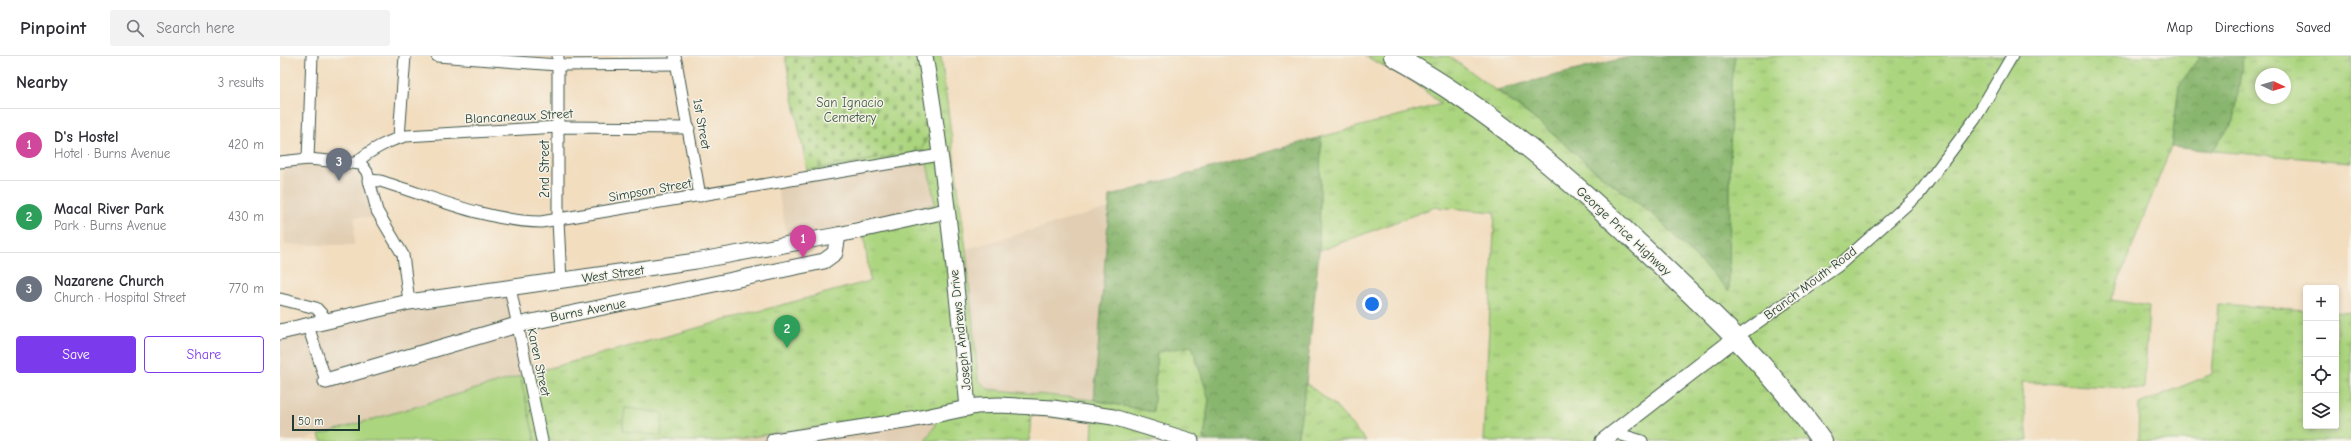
<!DOCTYPE html>
<meta charset="utf-8">
<style>
:root{--surface:#fff;--page:#f2f2f3;--text:#2b2b33;--muted:#7c7c81;--line:#e1e1e2;--accent:#7c3aed}
body{margin:0;font-family:"Comic Neue",sans-serif;background:var(--page);color:var(--text)}
.controls{position:absolute;right:12px;bottom:12px;display:grid;overflow:hidden;border-radius:4px;box-shadow:0 2px 6px #0003}
.controls button{width:36px;height:36px;display:grid;place-items:center;padding:0;border:0;border-bottom:1px solid var(--line);background:var(--surface);color:var(--text);font:20px sans-serif}
.compass{position:absolute;left:1975px;top:12px;width:36px;height:36px;border-radius:50%;background:var(--surface);box-shadow:0 2px 6px #0003;rotate:94deg}
.scale{position:absolute;left:12px;bottom:10px;width:68px;box-sizing:border-box;padding-left:4px;border:2px solid #1f3d34;border-top:0;font-size:11px;line-height:14px;white-space:nowrap;color:#1f3d34;-webkit-text-stroke:3px #f7f3e8;paint-order:stroke}
.you{position:absolute;left:1092px;top:248px;width:14px;height:14px;margin:-10px;border:3px solid #fff;border-radius:50%;background:#1a73e8;box-shadow:0 0 0 6px #1a73e833}
.badge{display:grid;place-items:center;width:26px;height:26px;border-radius:50%;background:var(--accent);color:#fff;font-size:13px;font-weight:700}
.pin{position:absolute;translate:-50% -33px;filter:drop-shadow(0 1px 2px #0008)}
.pin::after{content:'';position:absolute;top:21px;width:14px;height:12px;background:inherit;clip-path:polygon(0 0,100% 0,50% 100%)}
.list{margin:0;padding:0;list-style:none}
h2{display:flex;justify-content:space-between;align-items:center;height:52px;margin:0;padding:0 16px;font-size:17px}
h2 small{font-size:13px;font-weight:400;color:var(--muted)}
.list li{display:grid;grid-template-columns:26px 1fr auto;gap:12px;align-items:center;box-sizing:border-box;height:72px;padding:0 16px;border-top:1px solid var(--line)}
.list b{display:block;font-size:15px;white-space:nowrap}
.list p{margin:0;font-size:13px;white-space:nowrap;color:var(--muted)}
.list em{font-size:13px;font-style:normal;color:var(--muted)}
.actions{display:flex;gap:8px;padding:12px 16px}
.actions a{flex:1;padding:9px 0;border:1px solid var(--accent);border-radius:4px;text-align:center;font-size:14px;color:var(--accent)}
.actions .main{background:var(--accent);color:#fff}
.icon{flex:none;width:22px;height:22px;fill:none;stroke:currentColor;stroke-width:2;stroke-linecap:round;stroke-linejoin:round}
.map{position:relative;flex:none;width:2071px;height:385px;overflow:hidden}
header{display:flex;align-items:center;gap:24px;box-sizing:border-box;height:56px;padding:0 20px;background:var(--surface);border-bottom:1px solid var(--line)}
header strong{font-size:19px}
nav{display:flex;gap:22px;margin-inline-start:auto;font-size:14px}
.search{width:280px;height:36px;background:var(--page);display:flex;align-items:center;gap:10px;box-sizing:border-box;padding:0 14px;border-radius:4px;color:var(--muted);font-size:15px}
main{display:flex}
aside{flex:1;background:var(--surface)}
.map>svg:first-child{display:block}
.built{fill:#e1ceb3}
.grass{fill:url(#grass-tufts);stroke:#66895a;fill-rule:evenodd}
.forest{fill:url(#forest-crowns);stroke:#547a51}
.cemetery{fill:url(#cemetery-stones);stroke:#66895a}
.pitch{fill:#acd57f;stroke:#66895a}
.lines{fill:none;stroke-linecap:round;stroke-linejoin:round}
.street-casing{stroke:#3f5549;stroke-width:13}
.secondary-casing{stroke:#3f5549;stroke-width:17}
.highway-casing{stroke:#3f5549;stroke-width:22}
.street{stroke:#fff;stroke-width:11}
.secondary{stroke:#fff;stroke-width:15}
.highway{stroke:#fff;stroke-width:20}
.labels{text-anchor:middle;dominant-baseline:central;stroke-width:3;stroke-linejoin:round;paint-order:stroke}
.park-label{font-size:13px;fill:#3b5b43;stroke:#f7f3e8}
.street-label{font-size:13px;fill:#1f3d34;stroke:#f7f3e8}
</style>
<header>
<strong>Pinpoint</strong>
<div class="search"><svg class="icon" aria-label="search" viewBox="0 0 24 24"><circle cx="10" cy="10" r="6"/><path d="M15 15l6 6"/></svg>Search here</div>
<nav><a>Map</a><a>Directions</a><a>Saved</a></nav>
</header>
<main>
<aside>
<h2>Nearby<small>3 results</small></h2>
<ul class="list">
<li><span class="badge" style="background:#d1479c">1</span><div><b>D's Hostel</b><p>Hotel · Burns Avenue</p></div><em>420 m</em></li>
<li><span class="badge" style="background:#2e9e5b">2</span><div><b>Macal River Park</b><p>Park · Burns Avenue</p></div><em>430 m</em></li>
<li><span class="badge" style="background:#6b7280">3</span><div><b>Nazarene Church</b><p>Church · Hospital Street</p></div><em>770 m</em></li>
</ul>
<div class="actions"><a class="main">Save</a><a>Share</a></div>
</aside>
<div class="map">
<svg width="2071" height="385" viewBox="0 0 2071 385">
<defs>
<pattern id="grass-tufts" width="24" height="20" patternUnits="userSpaceOnUse"><rect width="24" height="20" fill="#acd57f"/><path d="M3 7l-1-3M5 7V3M7 7l1-3M15 17l-1-3M17 17v-4M19 17l1-3" fill="none" stroke="#8bae69"/></pattern>
<pattern id="forest-crowns" width="20" height="18" patternUnits="userSpaceOnUse"><rect width="20" height="18" fill="#89b66e"/><path d="M2 6a3 3 0 1 1 6 0M12 15a3 3 0 1 1 6 0" fill="none" stroke="#6f955b"/></pattern>
<pattern id="cemetery-stones" width="16" height="16" patternUnits="userSpaceOnUse"><rect width="16" height="16" fill="#acd57f"/><path d="M2 7V4a2 2 0 0 1 4 0v3zM10 15v-3a2 2 0 0 1 4 0v3z" fill="#8bae69"/></pattern>
</defs>
<rect width="100%" height="100%" fill="#f7f3e8"/>
<filter id="ink" filterUnits="userSpaceOnUse"><feTurbulence type="fractalNoise" baseFrequency=".025" numOctaves="2"/><feDisplacementMap in="SourceGraphic" scale="8" xChannelSelector="R" yChannelSelector="G"/><feConvolveMatrix kernelMatrix="1 2 1 2 8 2 1 2 1" color-interpolation-filters="sRGB"/></filter>
<filter id="wash" filterUnits="userSpaceOnUse"><feTurbulence type="fractalNoise" baseFrequency=".012" numOctaves="4" result="noise"/><feDisplacementMap in="SourceGraphic" scale="16" xChannelSelector="R" yChannelSelector="G"/><feGaussianBlur stdDeviation="0.9" result="paint"/><feColorMatrix in="noise" values="0 0 0 0 0 0 0 0 0 0 0 0 0 0 0 0 0 1.4 0 .05"/><feComposite in="paint" operator="in"/></filter>
<g filter="url(#wash)">
<rect width="100%" height="100%" fill="#f2ddbf"/>
<g class="built">
<path d="M647,107L655,148L563,170L556,175L508,183L497,130Z"/>
<path d="M3,109L69,110L81,117L90,149L96,162L75,161L74,189H5Z"/>
<path d="M829,152L814,344L708,333L698,323L686,193Z"/>
<path d="M232,232L247,319L19,385H0V276Z"/>
<path d="M651,354L655,370L645,385H444Z"/>
</g>
<g class="grass">
<path d="M639,0H661L686,193L698,323L708,333L814,344L873,356L877,295L912,290L929,343L924,383L928,385H812L813,365L751,359L749,385H645L655,370L651,354L444,385H255L240,320L590,225L582,165L655,148L647,107L530,125L527,114L640,96Z"/>
<path d="M1085,0H1169L1264,70L1317,116L1376,161L1449,235L1451,25L1455,0H1920L1899,30L1891,91L1831,244L1869,250L1864,333L1742,326L1748,385H1203L1215,156L1155,151L1039,195L1041,81L1161,48L1133,25Z"/>
<path d="M1963,0H2071V106L1932,95L1954,65ZM1981,18H2005V42H1981Z"/>
<path d="M1938,248L2026,254V370H2056V255L2071,256V385H1858L1859,348L1932,318Z"/>
<path d="M1026,327L1055,350L1086,385H1017Z"/>
</g>
<g class="forest">
<path d="M1353,0H1455L1451,25L1449,235L1376,161L1317,116L1264,70L1217,34Z"/>
<path d="M1920,0H1963L1954,65L1932,95L1891,91L1899,30Z"/>
<path d="M1041,81L1039,195L1026,327L1017,385H928L924,383L929,343L912,290L877,296L873,356L814,344L830,140Z"/>
</g>
<path class="cemetery" d="M505,0H639L651,74L640,96L527,114Z"/>
<g class="pitch">
<path d="M240,320L255,385H41L39,379Z"/>
<path d="M345,352L383,357L381,380L342,375Z"/>
</g>
</g>
<g filter="url(#ink)">
<g class="lines">
<g class="street-casing">
<g id="street">
<path d="M157,0L278,9L397,8"/>
<path d="M278,0V164L281,225"/>
<path d="M395,0L420,140"/>
<path d="M119,81L125,0"/>
<path d="M28,103L32,0"/>
<path d="M0,106L28,103L81,108L87,116L97,155L123,199L129,246"/>
<path d="M77,106C90,94 110,84 126,80L278,71L409,72"/>
<path d="M88,124L100,125C153,141 205,165 261,166L660,99"/>
<path d="M230,232L262,385"/>
<path d="M0,243L36,252L48,265"/>
<path d="M28,270L46,325"/>
<path d="M1457,281L1558,210L1639,138L1695,63L1732,0"/>
<path d="M1338,374L1342,379L1362,385"/>
</g>
</g>
<g class="secondary-casing">
<g id="secondary">
<path d="M645,0C665,116 677,234 688,352"/>
<path d="M0,276L129,246L416,205L558,179L666,155"/>
<path d="M46,325L237,269L544,205L555,197L558,179"/>
<path d="M494,385L631,364L697,350L719,349L773,352L833,361L911,385"/>
<path d="M1323,385L1457,281"/>
</g>
</g>
<g class="highway-casing">
<path id="highway" d="M1114,0C1213,54 1298,130 1379,207C1439,264 1494,316 1542,385"/>
</g>
<use href="#street" class="street"/>
<use href="#secondary" class="secondary"/>
<use href="#highway" class="highway"/>
</g>
</g>
<g class="labels">
<g class="park-label">
<text x="570" y="46">San Ignacio<tspan x="570" dy="15">Cemetery</tspan></text>
</g>
<g class="street-label">
<text transform="translate(239 60) rotate(-3)">Blancaneaux Street</text>
<text transform="translate(422 68) rotate(80)">1st Street</text>
<text transform="translate(264 113) rotate(-90)">2nd Street</text>
<text transform="translate(370 134) rotate(-10)">Simpson Street</text>
<text transform="translate(1344 175) rotate(43)">George Price Highway</text>
<text transform="translate(333 218) rotate(-8)">West Street</text>
<text transform="translate(1530 227) rotate(-37)">Branch Mouth Road</text>
<text transform="translate(308 254) rotate(-11)">Burns Avenue</text>
<text transform="translate(680 274) rotate(-96)">Joseph Andrews Drive</text>
<text transform="translate(259 306) rotate(78)">Karen Street</text>
</g>
</g>
</svg>
<div class="controls">
<button>+</button>
<button>−</button>
<button><svg class="icon" aria-label="locate" viewBox="0 0 24 24"><circle cx="12" cy="12" r="6"/><path d="M12 2v4M12 18v4M2 12h4M18 12h4"/></svg></button>
<button><svg class="icon" aria-label="layers" viewBox="0 0 24 24"><path d="M12 4l9 5-9 5-9-5zM3 14l9 5 9-5"/></svg></button>
</div>
<svg class="compass" viewBox="-18 -18 36 36"><path d="M0-13l5 13h-10z" fill="#e53935"/><path d="M0 13l5-13h-10z" fill="#7c7c81"/></svg>
<div class="scale">50 m</div>
<div class="you"></div>
<div class="pin badge" style="left:523px;top:202px;background:#d1479c">1</div>
<div class="pin badge" style="left:507px;top:292px;background:#2e9e5b">2</div>
<div class="pin badge" style="left:59px;top:125px;background:#6b7280">3</div>
</div>
</main>
